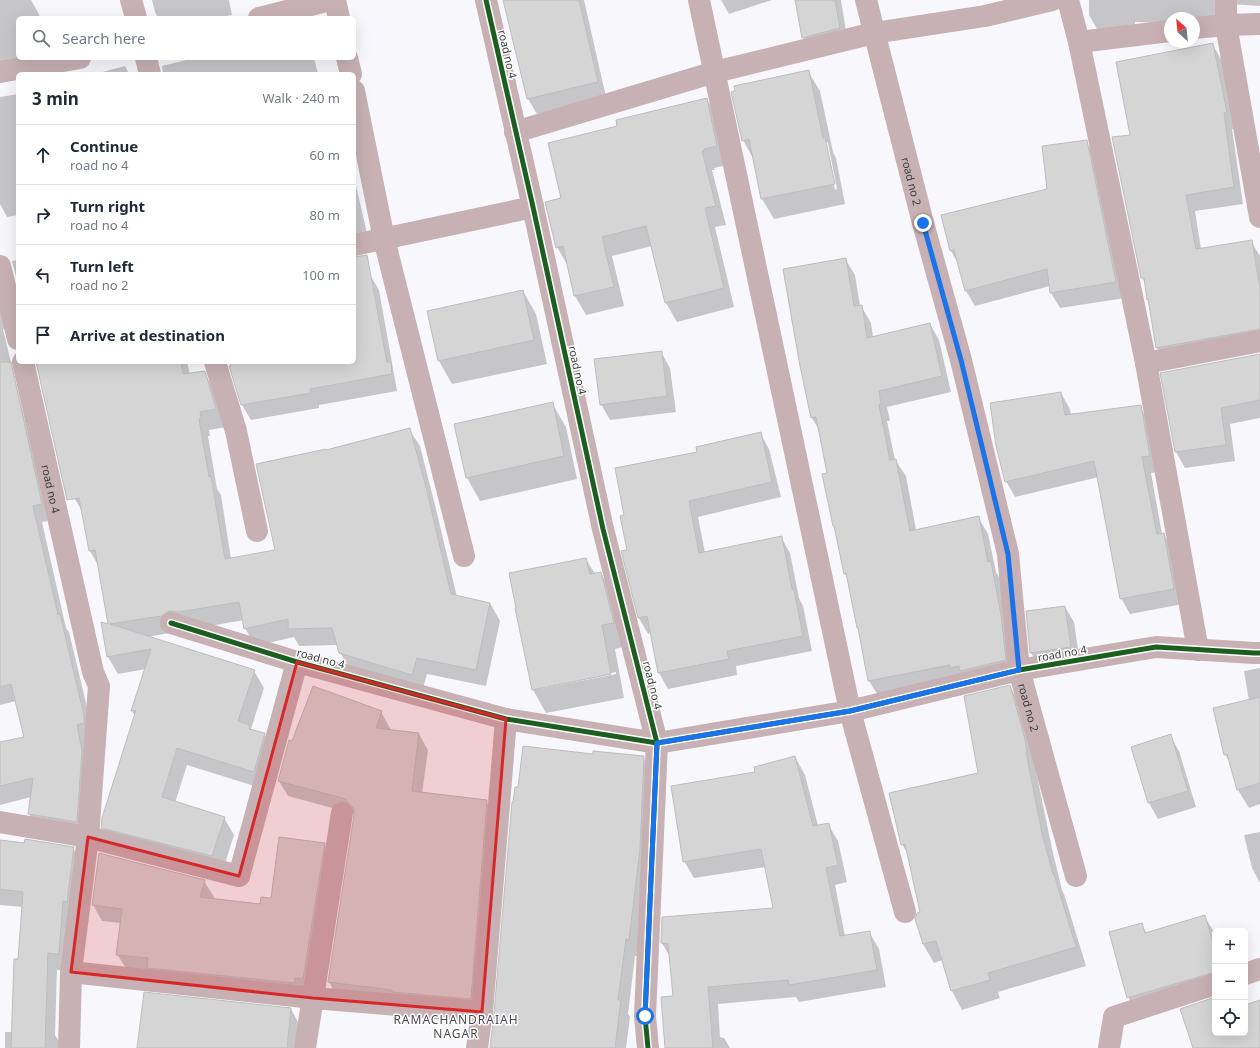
<!DOCTYPE html>
<meta charset="utf-8">
<style>
:root{--surface:#fff;--page:#f6f6f7;--text:#1f2937;--muted:#747a83;--line:#e0e1e3}
body{margin:0;font-family:"Noto Sans",sans-serif;background:var(--page);color:var(--text)}
.controls{position:absolute;right:12px;bottom:12px;display:grid;overflow:hidden;border-radius:6px;box-shadow:0 4px 16px #0002}
.controls button{width:36px;height:36px;display:grid;place-items:center;padding:0;border:0;border-bottom:1px solid var(--line);background:var(--surface);color:var(--text);font:20px sans-serif}
.compass{position:absolute;left:1164px;top:12px;width:36px;height:36px;border-radius:50%;background:var(--surface);box-shadow:0 4px 16px #0002;rotate:333deg}
.stop{position:absolute;width:12px;height:12px;margin:-9px;border:3px solid #1a73e8;border-radius:50%;background:#fff}
.stop.end{background:#1a73e8;border-color:#fff;box-shadow:0 1px 4px #0008}
.list{margin:0;padding:0;list-style:none}
h2{display:flex;justify-content:space-between;align-items:center;height:52px;margin:0;padding:0 16px;font-size:17px}
h2 small{font-size:13px;font-weight:400;color:var(--muted)}
.list li{display:grid;grid-template-columns:26px 1fr auto;gap:12px;align-items:center;box-sizing:border-box;height:60px;padding:0 16px;border-top:1px solid var(--line)}
.list b{display:block;font-size:15px;white-space:nowrap}
.list p{margin:0;font-size:13px;white-space:nowrap;color:var(--muted)}
.list em{font-size:13px;font-style:normal;color:var(--muted)}
.icon{flex:none;width:22px;height:22px;fill:none;stroke:currentColor;stroke-width:2;stroke-linecap:round;stroke-linejoin:round}
.map{position:relative;flex:none;width:1260px;height:1048px;overflow:hidden}
.search{position:absolute;background:var(--surface);box-shadow:0 4px 16px #0002;left:16px;top:16px;width:340px;height:44px;display:flex;align-items:center;gap:10px;box-sizing:border-box;padding:0 14px;border-radius:6px;color:var(--muted);font-size:15px}
.panel{position:absolute;background:var(--surface);box-shadow:0 4px 16px #0002;left:16px;top:72px;width:340px;height:292px;border-radius:6px}
.map>svg:first-child{display:block}
.shadow{fill:#0003;fill-rule:evenodd}
.building{fill:#d6d5d6;stroke:#bebdbd}
.lines{fill:none;stroke-linecap:round;stroke-linejoin:round}
.minor{stroke:#c7b1b5;stroke-width:22}
.cycleway-casing{stroke:#fff;stroke-width:8}
.cycleway{stroke:#1b5e20;stroke-width:5}
.route{stroke:#1a73e8;stroke-width:5}
.marked{fill:#d62828;fill-opacity:0.2;stroke:#d62828;stroke-width:3;stroke-linejoin:round}
.labels{text-anchor:middle;dominant-baseline:central;stroke-width:3;stroke-linejoin:round;paint-order:stroke}
.street-label{font-size:11px;fill:#3a3b3e;stroke:#fff}
.neighbourhood-label{font-size:12px;letter-spacing:1px;fill:#494a51;stroke:#fff}
</style>
<div class="map">
<svg width="1260" height="1048" viewBox="0 0 1260 1048">
<rect width="100%" height="100%" fill="#f8f8fc"/>
<g class="shadow">
<path d="M0,0H31L39,14L40,18H18V58L0,67Z"/>
<path d="M152,0H229L232,15L215,18H158L155,12Z"/>
<path d="M505,0H584L606,97L537,114L528,99Z"/>
<path d="M721,0H772L729,14Z"/>
<path d="M795,0H841L848,44L812,53L803,37Z"/>
<path d="M1089,0H1260V6L1216,3L1215,25L1194,18H1170V23L1135,22V36L1100,34L1089,15Z"/>
<path d="M1213,45L1222,61L1236,129H1232L1243,204L1195,211L1201,249L1251,241L1260,256V346L1167,364L1157,348L1150,303L1148,299L1146,284L1142,278L1113,138L1131,136Z"/>
<path d="M194,58H314L318,74H163L162,66Z"/>
<path d="M125,66L129,74H95Z"/>
<path d="M808,71L820,91L833,152L836,158L845,204L774,219L762,199L754,160L743,140ZM825,141L828,143L837,189L835,190Z"/>
<path d="M18,94V215L7,217L0,204V97Z"/>
<path d="M707,99L717,118L727,165L714,168L715,170H712L726,225L715,227L734,307L677,322L666,303L652,246L612,256L624,306L586,315L575,296L568,266L557,247L562,199L618,127Z"/>
<path d="M1086,141L1095,157L1125,298L1060,308L1051,293L1050,286L975,306L966,291L959,265L951,251L943,215L1048,190Z"/>
<path d="M354,177L370,246L354,250Z"/>
<path d="M845,259L855,275L860,306H861L871,323L873,337L930,324L939,340L951,392L887,407L890,421H887L895,460L906,476L916,530L978,517L988,534L996,572L1000,579L1014,677L879,697L869,681L860,632L858,628L849,580L844,573L836,530L834,526L828,474L819,430L812,418L801,366Z"/>
<path d="M18,260V284L12,261Z"/>
<path d="M370,275L379,290L397,391L319,405V408L251,420L242,405L229,362H354V277Z"/>
<path d="M523,291L536,314L547,364L452,384L439,361Z"/>
<path d="M0,300L7,328L3,329L49,521L42,522L66,628L69,632L93,732L85,838L39,830L29,814L31,797L0,805V743L25,737L16,701L0,705Z"/>
<path d="M661,352L670,368L676,412L610,420L601,404Z"/>
<path d="M1260,355V418L1230,424L1235,461L1185,468L1176,452L1162,374Z"/>
<path d="M51,362H187L190,374L204,372L214,389L226,427L209,430L210,436H208L217,489L221,495L231,559L276,551L326,451L409,429L420,446L435,505L457,597L490,603L500,621L486,686L427,674L422,692L350,670L340,652L338,645L299,646L294,637L255,646L245,628L244,620L147,637L254,671L264,688L251,729L252,731L264,734L274,752L264,789L187,765L175,803L224,818L234,835L222,873L112,845L102,827L135,716L132,711L146,669L118,674L108,657L109,625L99,567L90,551L83,513L75,499Z"/>
<path d="M1061,393L1070,409L1071,415L1140,406L1149,422L1159,472L1151,473L1162,534H1164L1173,550L1183,604L1130,614L1121,598L1099,477L1015,497L1006,481Z"/>
<path d="M552,403L566,427L577,479L480,501L467,478Z"/>
<path d="M760,433L769,449L781,497L698,517L705,553L781,537L790,553L799,598L803,606L812,651L736,666L737,675L668,689L659,673L651,633L648,634L639,618L623,552L628,551L625,516L698,453Z"/>
<path d="M586,559L595,574L601,573L614,597L627,646L615,649L624,698L546,713L533,690ZM616,672V674L539,689V687Z"/>
<path d="M1065,607L1074,622L1080,663L1040,669L1031,653L1027,612Z"/>
<path d="M1260,668V804L1249,808L1238,790L1231,765L1225,754L1249,701L1244,671Z"/>
<path d="M1010,686L1020,705L1036,771L1053,853L1062,890L1064,894L1086,966L998,992L1000,998L962,1010L952,991L942,960L934,963L923,944L916,919L921,913L908,855L902,844L979,774Z"/>
<path d="M381,712L390,728V730L419,734L428,750L422,794L486,801L495,816L479,1014L338,998L329,982L355,816L354,814L288,796L279,781L293,742Z"/>
<path d="M1170,736L1179,751L1196,807L1158,819L1149,803L1132,748Z"/>
<path d="M593,755L643,757L653,774L638,956H635L628,1014L630,1017L626,1048H491Z"/>
<path d="M795,757L805,775L818,826L828,824L838,841L847,882L835,885L845,936L869,932L879,949L886,987L799,1002L796,997L718,1004L720,1037L724,1038L730,1048H665L674,997L671,959L662,943L774,909L766,867L694,878L684,861L756,773Z"/>
<path d="M1260,832V883L1252,868L1244,835Z"/>
<path d="M0,840L73,848L83,865L68,971L57,970L55,1035L63,1048H5V1032H12L23,907L0,905Z"/>
<path d="M324,844L333,860L312,995L127,970L117,954L121,923L102,921L93,905L204,881L214,897L213,900L261,905L272,900Z"/>
<path d="M1205,917L1214,932L1215,937V989L1137,1013L1128,997L1141,924L1147,934Z"/>
<path d="M291,1009L300,1026L298,1048H138Z"/>
</g>
<g class="building">
<path d="M503,0H579L598,82L527,99Z"/>
<path d="M795,0H835L840,28L802,38Z"/>
<path d="M1213,43L1227,112L1224,113L1234,187L1186,195L1196,249L1252,240L1260,289V329L1156,348L1148,299L1147,300L1144,278H1141L1112,137L1130,135L1116,62Z"/>
<path d="M809,70L823,138L825,137L835,184L761,199L749,139L742,141L731,92L735,91L734,86Z"/>
<path d="M707,98L717,146L704,149V151H702L716,206L705,208L724,288L665,303L646,226L602,237L614,287L574,296L563,246L556,248L545,202L561,198L548,143L617,126L616,120Z"/>
<path d="M1087,140L1116,282L1050,293L1047,269L965,291L954,250L950,251L941,215L1047,189L1042,146Z"/>
<path d="M367,255L387,362H391L392,374L310,389L311,393L241,405L229,366H231L230,362H354V257Z"/>
<path d="M846,258L854,306L862,305L867,338L930,323L942,376L879,391L881,404L879,405L890,460L896,459L910,531L979,516L988,562L991,561L1001,615L1006,660L960,671L959,666L950,668V665L868,681L858,628H857L846,573L844,574L834,526H833L822,474L827,473L816,417L811,418L800,366L783,269Z"/>
<path d="M523,290L534,340L438,361L427,311Z"/>
<path d="M662,351L667,396L600,405L594,359Z"/>
<path d="M1260,354V400L1221,408L1226,445L1175,452L1160,373Z"/>
<path d="M0,362H11L42,504L33,506L58,615L60,614L84,715V723L77,725L82,750L77,822L28,814L33,778L0,786V742L24,737L11,684L0,687Z"/>
<path d="M36,362H181L183,374L205,371L216,409L200,412L201,418L199,419L209,477L211,476L225,559L275,550L256,464L326,449V450L410,428L426,487L451,594L490,603L476,670L417,658L412,675L339,653L332,628L288,629V619L244,629L239,602L179,612L169,611L161,616L110,624L255,670L238,721L250,725L249,729L265,733L254,772L177,748L162,797L225,817L212,856L101,828L102,818L136,710L131,711L151,649L107,657L101,622L108,624L95,550L89,551L79,498L67,500Z"/>
<path d="M1061,392L1065,415L1141,405L1150,456L1142,457L1157,534L1164,533L1174,589L1120,599L1094,461L1005,482L996,446L990,403Z"/>
<path d="M553,402L564,456L466,478L454,424Z"/>
<path d="M761,432L772,482L689,501L699,553L782,536L792,589H794L803,636L727,651L729,659L658,673L647,616L638,618L621,551L627,550L620,516L624,515L615,468L697,452L696,447Z"/>
<path d="M586,558L590,574L601,572L614,623L602,625L611,674L532,690L515,608H516L509,573Z"/>
<path d="M1065,606L1071,647L1030,653L1026,611Z"/>
<path d="M1010,685L1025,739L1027,752H1026L1042,833L1053,874H1054L1076,947L988,973L990,980L951,991L936,941L923,944L915,919L917,913L920,912L905,844L901,845L889,793L978,773L964,696Z"/>
<path d="M313,686L382,711L376,728L419,733L412,791L487,800L471,999L392,992V990L328,982L354,815V809L350,804L346,801V799L278,781L289,740L292,741Z"/>
<path d="M1260,697V783L1237,790L1227,754L1224,755L1213,708Z"/>
<path d="M1171,734L1188,791L1148,803L1131,747Z"/>
<path d="M523,746L593,754V751L644,756L640,849L629,940L626,939L618,1000H621L615,1048H490L494,1013L512,802H513L515,787H518Z"/>
<path d="M795,756L813,826L829,823L838,865L826,868L840,936L870,931L877,970L789,985L788,980L708,987L713,1048H665L661,997L673,996L668,944L661,943L662,917L773,908L761,849L683,862L671,786L755,772L754,767Z"/>
<path d="M279,837L325,843L303,979L295,978L294,983L147,968L148,958L116,955L122,909L92,905L99,853L205,880L200,897L260,904L261,897L271,898Z"/>
<path d="M25,839L74,847L67,902L63,901L59,954L48,953L45,1048H11L14,959H18L23,892L0,889V840L24,843Z"/>
<path d="M1205,915L1215,950V972L1127,998L1109,932L1142,923L1145,933Z"/>
<path d="M144,992L291,1008L287,1048H137Z"/>
<path d="M1215,997V1033H1245V1005L1260,1000V1048H1193L1180,1009Z"/>
</g>
<g class="lines">
<g class="minor">
<path d="M131,0L136,18"/>
<path d="M335,0L339,18"/>
<path d="M486,0L533,207L603,529L657,743L645,1016L648,1048"/>
<path d="M699,0L850,711L905,912"/>
<path id="s1" d="M866,0L923,223L961,360L1008,554L1019,670L1076,876"/>
<path d="M1068,0L1079,42L1170,31"/>
<path d="M1226,0V25L1260,217"/>
<path d="M259,18L330,0"/>
<path d="M1194,28L1226,25L1260,24"/>
<path d="M1079,42L1146,363L1198,650"/>
<path d="M146,58L150,74"/>
<path d="M347,58L351,74"/>
<path d="M0,72L80,58"/>
<path d="M354,91L384,239L464,556"/>
<path d="M515,132L715,72L874,33L985,16L1052,0"/>
<path d="M354,245L533,207"/>
<path d="M0,266L18,339"/>
<path id="s2" d="M23,362L93,672L99,686L88,837L71,972L69,1048"/>
<path d="M215,362L236,431L257,531"/>
<path d="M1146,363L1260,341"/>
<path d="M171,623L297,662L506,719L657,743L850,711L1019,670L1156,647L1254,653H1260"/>
<path d="M0,822L88,837L239,876L297,662"/>
<path d="M71,972L313,998L482,1012"/>
<path d="M1245,974L1260,969"/>
<path d="M305,1048L342,813"/>
<path d="M477,1048L482,1012L506,719"/>
<path d="M1109,1048L1114,1017L1215,984"/>
</g>
<g class="cycleway-casing">
<g id="cycleway">
<path d="M486,0L533,207L603,529L657,743L645,1016L648,1048"/>
<path d="M171,623L297,662L506,719L657,743L850,711L1019,670L1156,647L1254,653H1260"/>
</g>
</g>
<use href="#cycleway" class="cycleway"/>
</g>
<g class="lines">
<path class="route" d="M645,1016L657,743L850,711L1019,670L1008,554L961,360L923,223"/>
</g>
<path class="marked" d="M297,662L506,719L482,1012L313,998L71,972L88,837L239,876Z"/>
<g class="labels">
<g class="street-label">
<text transform="translate(508 54) rotate(77)">road no 4</text>
<text stroke="none"><textPath href="#s1" startOffset="187">road no 2</textPath></text>
<text transform="translate(578 370) rotate(78)">road no 4</text>
<text stroke="none"><textPath href="#s2" startOffset="130">road no 4</textPath></text>
<text transform="translate(1062 653) rotate(-10)">road no 4</text>
<text transform="translate(321 658) rotate(15)">road no 4</text>
<text transform="translate(653 685) rotate(76)">road no 4</text>
<text stroke="none"><textPath href="#s1" startOffset="727">road no 2</textPath></text>
</g>
<g class="neighbourhood-label">
<text x="456" y="1019">RAMACHANDRAIAH<tspan x="456" dy="14">NAGAR</tspan></text>
</g>
</g>
</svg>
<div class="controls">
<button>+</button>
<button>−</button>
<button><svg class="icon" aria-label="locate" viewBox="0 0 24 24"><circle cx="12" cy="12" r="6"/><path d="M12 2v4M12 18v4M2 12h4M18 12h4"/></svg></button>
</div>
<svg class="compass" viewBox="-18 -18 36 36"><path d="M0-13l5 13h-10z" fill="#e53935"/><path d="M0 13l5-13h-10z" fill="#747a83"/></svg>
<div class="stop" style="left:645px;top:1016px"></div>
<div class="stop end" style="left:923px;top:223px"></div>
<div class="search"><svg class="icon" aria-label="search" viewBox="0 0 24 24"><circle cx="10" cy="10" r="6"/><path d="M15 15l6 6"/></svg>Search here</div>
<section class="panel">
<h2>3 min<small>Walk · 240 m</small></h2>
<ul class="list">
<li><svg class="icon" aria-label="ahead" viewBox="0 0 24 24"><path d="M12 20V5M6 11l6-6 6 6"/></svg><div><b>Continue</b><p>road no 4</p></div><em>60 m</em></li>
<li><svg class="icon" aria-label="right" viewBox="0 0 24 24"><path d="M7 20v-9h11M14 6l5 5-5 5"/></svg><div><b>Turn right</b><p>road no 4</p></div><em>80 m</em></li>
<li><svg class="icon" aria-label="left" viewBox="0 0 24 24"><path d="M17 20v-9H6M10 6l-5 5 5 5"/></svg><div><b>Turn left</b><p>road no 2</p></div><em>100 m</em></li>
<li><svg class="icon" aria-label="arrive" viewBox="0 0 24 24"><path d="M6 21V4h12l-3 4 3 4H6"/></svg><div><b>Arrive at destination</b></div></li>
</ul>
</section>
</div>
